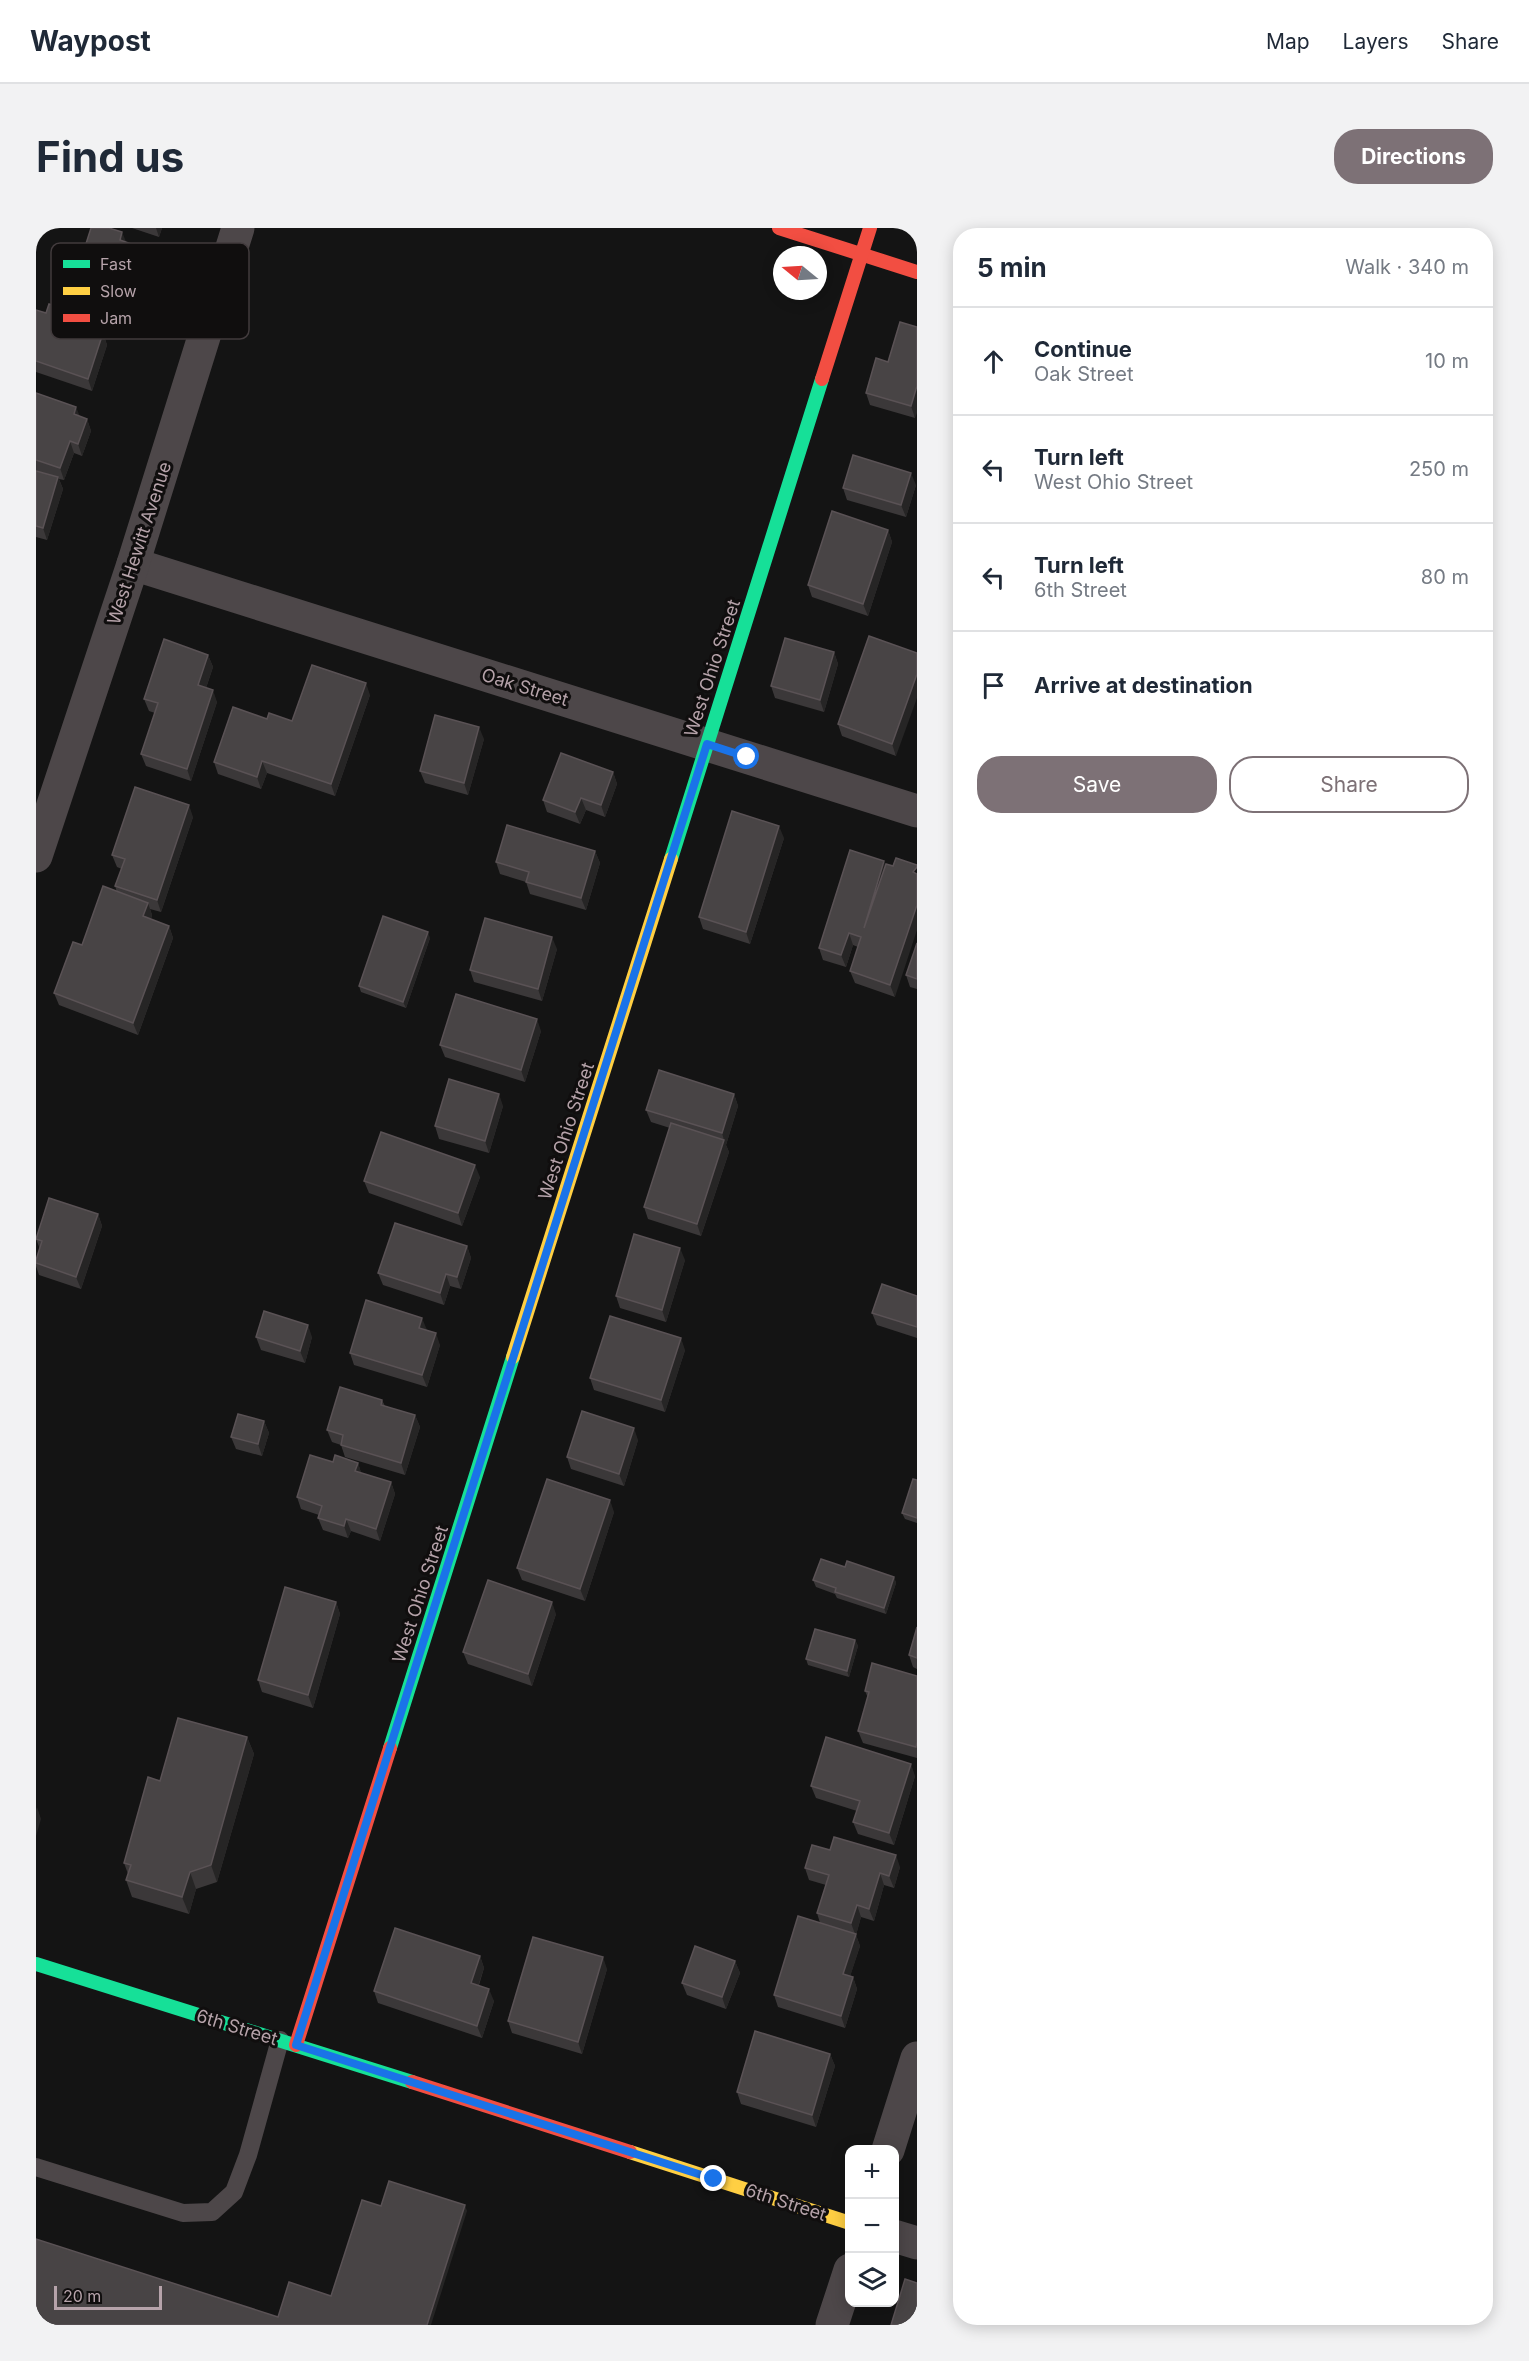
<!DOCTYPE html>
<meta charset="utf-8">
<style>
:root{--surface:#fff;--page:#f2f2f3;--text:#1f2937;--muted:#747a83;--line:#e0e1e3;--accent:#7d7176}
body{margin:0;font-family:Inter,sans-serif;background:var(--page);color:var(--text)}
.controls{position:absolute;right:18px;bottom:18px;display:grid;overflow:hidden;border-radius:12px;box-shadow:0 3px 15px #0003}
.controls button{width:54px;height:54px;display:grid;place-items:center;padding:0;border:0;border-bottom:2px solid var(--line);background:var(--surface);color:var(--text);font:30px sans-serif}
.compass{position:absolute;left:737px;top:18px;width:54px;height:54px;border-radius:50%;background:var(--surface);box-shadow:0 3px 15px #0003;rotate:288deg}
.scale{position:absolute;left:18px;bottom:15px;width:108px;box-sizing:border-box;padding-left:6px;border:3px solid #b6a3aa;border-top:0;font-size:16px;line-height:21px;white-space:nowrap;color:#b6a3aa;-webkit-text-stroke:4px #100e0e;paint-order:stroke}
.stop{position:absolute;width:18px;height:18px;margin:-14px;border:4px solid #1a73e8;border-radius:50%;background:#fff}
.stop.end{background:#1a73e8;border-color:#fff;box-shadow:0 2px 6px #0008}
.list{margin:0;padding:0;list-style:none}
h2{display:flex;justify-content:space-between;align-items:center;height:78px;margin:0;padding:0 24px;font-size:26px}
h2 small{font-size:20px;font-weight:400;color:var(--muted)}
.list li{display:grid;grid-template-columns:39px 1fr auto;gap:18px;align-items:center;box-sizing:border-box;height:108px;padding:0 24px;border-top:2px solid var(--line)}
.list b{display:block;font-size:22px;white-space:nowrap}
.list p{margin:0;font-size:20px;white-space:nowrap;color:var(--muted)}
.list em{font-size:20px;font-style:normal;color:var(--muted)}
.actions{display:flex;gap:12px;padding:18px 24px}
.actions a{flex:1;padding:14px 0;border:2px solid var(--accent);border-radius:24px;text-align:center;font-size:21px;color:var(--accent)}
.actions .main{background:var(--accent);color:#fff}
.icon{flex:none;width:33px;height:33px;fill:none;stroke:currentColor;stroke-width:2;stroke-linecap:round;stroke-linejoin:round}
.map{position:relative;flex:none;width:881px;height:2097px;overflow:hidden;border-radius:24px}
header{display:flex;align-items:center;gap:36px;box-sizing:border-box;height:84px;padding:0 30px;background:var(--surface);border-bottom:2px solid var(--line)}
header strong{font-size:28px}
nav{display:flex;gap:33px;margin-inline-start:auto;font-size:21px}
.intro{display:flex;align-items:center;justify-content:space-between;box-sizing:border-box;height:144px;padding:0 36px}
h1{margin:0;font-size:42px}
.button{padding:15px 27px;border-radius:24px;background:var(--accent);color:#fff;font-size:21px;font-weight:700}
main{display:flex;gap:36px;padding:0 36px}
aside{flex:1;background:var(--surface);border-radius:24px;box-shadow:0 3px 15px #0003}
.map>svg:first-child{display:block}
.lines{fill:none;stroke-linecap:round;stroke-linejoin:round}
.lane{stroke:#4d4749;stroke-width:18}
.street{stroke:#4d4749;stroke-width:33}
.fast{stroke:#16e098;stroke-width:14}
.slow{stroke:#ffcf43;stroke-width:14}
.jam{stroke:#f24e42;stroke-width:14}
.wall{fill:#3b3839}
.shaded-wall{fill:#262525}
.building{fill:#484445;stroke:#5a5255;stroke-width:1.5}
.route{stroke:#1a73e8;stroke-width:8}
.labels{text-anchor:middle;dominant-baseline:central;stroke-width:6;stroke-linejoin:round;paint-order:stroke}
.street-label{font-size:18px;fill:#b6a3aa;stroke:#100e0e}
.key{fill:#100e0e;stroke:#423b3d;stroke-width:1.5}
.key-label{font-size:16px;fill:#b6a3aa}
</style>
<header>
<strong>Waypost</strong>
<nav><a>Map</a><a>Layers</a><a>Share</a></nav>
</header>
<div class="intro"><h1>Find us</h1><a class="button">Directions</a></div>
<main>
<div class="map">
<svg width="881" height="2097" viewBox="0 0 881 2097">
<rect width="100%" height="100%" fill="#141414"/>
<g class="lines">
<path class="lane" d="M0,1939L147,1985L176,1984L198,1964L212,1927L244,1812"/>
<g class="street">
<path d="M97,336L881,583"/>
<path d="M0,628L97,336L202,0"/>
<path d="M852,1922L881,1830"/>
<path d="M858,2008L881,2015"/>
<path d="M796,2097L814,2042"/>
</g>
<g class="fast">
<path d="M635,631L786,151"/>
<path d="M354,1520L477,1129"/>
<path d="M0,1736L376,1854"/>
</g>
<g class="slow">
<path d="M477,1129L635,631"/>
<path d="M594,1924L814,1995"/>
</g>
<g class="jam">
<path d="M743,0L881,44"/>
<path d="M786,151L834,0"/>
<path d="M260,1817L354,1520"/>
<path d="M376,1854L594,1924"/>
</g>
</g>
<g class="wall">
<path d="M96,0H126L123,9Z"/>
<path d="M90,15L102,29L90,68L85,66L76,91L52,83L48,71L52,58L45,56L41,44Z"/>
<path d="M0,82L67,105L71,117L56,163L0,144Z"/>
<path d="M864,94L879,190L834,177L830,165L852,134Z"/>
<path d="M0,165L43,188L51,191L55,203L46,228L38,225L28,252L23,251L27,261L11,312L0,309Z"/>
<path d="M880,257L870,289L811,272L807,260Z"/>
<path d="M852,302L856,314L832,388L776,369L772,357Z"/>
<path d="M833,408L860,528L806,508L802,496Z"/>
<path d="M798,424L802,436L788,484L739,470L735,458Z"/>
<path d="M172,427L177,439L170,460L181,474L155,553L110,538L105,526L119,485L113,483L108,471Z"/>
<path d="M334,467L299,568L231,545L225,561L182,546L178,534L231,491L256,493Z"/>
<path d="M448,511L432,567L389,555L384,543Z"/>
<path d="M577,544L581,556L569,589L550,582L544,596L511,584L507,572Z"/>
<path d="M157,589L125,684L114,681L116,687L115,691L133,698L137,710L102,807L23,777L18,765L46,717L81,664L79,658L86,641L81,639L76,627Z"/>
<path d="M748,610L714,716L667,701L663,689Z"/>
<path d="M814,622L859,769L819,755L814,743L822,719L817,717L810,739L787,732L783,720Z"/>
<path d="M559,623L564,635L550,682L494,666L490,654L464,646L460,634Z"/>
<path d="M394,710L370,780L325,764L323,758Z"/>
<path d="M881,715V761L874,759L870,747Z"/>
<path d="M521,721L506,773L438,754L434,742Z"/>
<path d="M505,803L489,854L409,829L404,817Z"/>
<path d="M698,866L702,878L690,917L693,924L665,1008L612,991L608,979L634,900L615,894L610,882Z"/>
<path d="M467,878L453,925L403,911L399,898Z"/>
<path d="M444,949L426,998L333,965L328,953Z"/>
<path d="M62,986L66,998L45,1061L3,1047L0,1038V1032L4,1021L0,1011Z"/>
<path d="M431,1018L435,1030L425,1061L414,1058L408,1077L347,1057L342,1045Z"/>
<path d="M649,1032L630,1094L584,1080L580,1068Z"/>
<path d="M881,1068V1110L841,1097L836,1085Z"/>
<path d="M391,1102L404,1117L391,1159L318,1137L314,1125Z"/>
<path d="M220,1109H276L269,1135L225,1122Z"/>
<path d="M649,1122L629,1184L558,1162L554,1150Z"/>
<path d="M346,1172L349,1178L379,1187L384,1199L369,1247L309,1229L305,1217L296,1214L291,1202Z"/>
<path d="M228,1193L233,1205L226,1228L200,1221L195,1209Z"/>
<path d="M602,1212L588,1258L535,1241L531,1229Z"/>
<path d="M297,1234L322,1235L325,1245L355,1254L359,1266L344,1313L315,1303L312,1310L287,1302L282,1290L283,1287L265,1281L261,1269Z"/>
<path d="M881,1252V1295L869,1291L866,1285Z"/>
<path d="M578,1284L549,1373L486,1352L481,1340Z"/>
<path d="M809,1339L858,1349L860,1355L850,1386L801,1370L799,1366L780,1359L777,1352Z"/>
<path d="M300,1374L304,1386L277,1480L226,1464L222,1452Z"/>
<path d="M520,1386L496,1458L432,1436L427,1424Z"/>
<path d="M881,1399V1441L877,1439L873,1427Z"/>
<path d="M819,1412L822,1418L813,1449L772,1437L770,1431Z"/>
<path d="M881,1448V1530L827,1515L822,1503L832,1470L829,1463Z"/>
<path d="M211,1509L218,1526L181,1654L160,1661L153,1686L96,1669L90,1652L92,1646L88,1635L124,1553Z"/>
<path d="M879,1548L858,1617L822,1606L817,1594L821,1583L780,1570L775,1558Z"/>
<path d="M794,1622L864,1639L858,1660L848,1657L838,1693L825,1689L820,1707L824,1718L814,1748L817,1749L821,1761L809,1800L742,1779L738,1767L784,1695L781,1685L790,1657L773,1652L769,1640Z"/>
<path d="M444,1728L448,1740L443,1757L458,1773L446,1810L342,1775L338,1763Z"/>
<path d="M699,1733L704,1745L690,1781L651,1767L646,1755Z"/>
<path d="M571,1741L546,1826L476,1805L472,1793Z"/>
<path d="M794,1826L799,1838L780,1899L705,1876L701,1864Z"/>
</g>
<g class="shaded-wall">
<path d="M120,0H126L123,9Z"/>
<path d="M86,4L91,16L84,12Z"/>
<path d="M98,17L102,29L90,68L85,56Z"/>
<path d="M80,54L85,66L76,91L72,79Z"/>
<path d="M38,84L42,96L39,107L34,95Z"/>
<path d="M67,105L71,117L56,163L52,151Z"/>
<path d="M881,158V185L879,190L875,178Z"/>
<path d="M40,179L45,191L38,186Z"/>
<path d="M51,191L55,203L46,228L42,216Z"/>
<path d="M34,213L38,225L28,252L24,240Z"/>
<path d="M875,245L880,257L870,289L865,277Z"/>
<path d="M22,249L27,261L11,312L7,300Z"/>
<path d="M852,302L856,314L832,388L827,376Z"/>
<path d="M798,424L802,436L788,484L784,472Z"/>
<path d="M172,427L177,439L167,469L162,457Z"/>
<path d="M881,446V470L860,528L856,516Z"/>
<path d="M330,455L334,467L299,568L295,556Z"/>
<path d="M177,462L181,474L155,553L151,541Z"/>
<path d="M443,499L448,511L432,567L428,555Z"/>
<path d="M226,533L231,545L225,561L221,549Z"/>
<path d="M577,544L581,556L569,589L565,577Z"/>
<path d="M545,570L550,582L544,596L539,584Z"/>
<path d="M153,577L157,589L125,684L121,672Z"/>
<path d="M743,598L748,610L714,716L710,704Z"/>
<path d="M559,623L564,635L550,682L545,670Z"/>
<path d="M848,633L853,645L828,700Z"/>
<path d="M112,675L116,687L111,700L107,688Z"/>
<path d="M881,677V702L859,769L854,757Z"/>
<path d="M133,698L137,710L102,807L97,795Z"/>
<path d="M392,704L394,710L370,780L367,774Z"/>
<path d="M813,705L817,717L810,739L805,727Z"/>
<path d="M516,709L521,721L506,773L502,761Z"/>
<path d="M501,791L505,803L489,854L485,842Z"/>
<path d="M463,866L467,878L453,925L449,913Z"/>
<path d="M698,866L702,878L690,917L693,924L665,1008L661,996L688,912L686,905Z"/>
<path d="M439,937L444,949L426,998L422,985Z"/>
<path d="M62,986L66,998L45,1061L40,1049Z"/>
<path d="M431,1018L435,1030L425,1061L421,1049Z"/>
<path d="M644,1020L649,1032L630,1094L626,1082Z"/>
<path d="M410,1046L414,1058L408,1077L404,1065Z"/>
<path d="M386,1090L391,1102L387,1112L383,1100Z"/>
<path d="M272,1097L276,1109L269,1135L264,1123Z"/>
<path d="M400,1105L404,1117L391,1159L386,1147Z"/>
<path d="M645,1110L649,1122L629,1184L625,1172Z"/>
<path d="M379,1187L384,1199L369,1247L365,1235Z"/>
<path d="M228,1193L233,1205L226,1228L222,1216Z"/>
<path d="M598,1200L602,1212L588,1258L583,1246Z"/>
<path d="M322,1235L326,1247L319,1243Z"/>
<path d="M355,1254L359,1266L344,1313L340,1301Z"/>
<path d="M574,1272L578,1284L549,1373L544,1361Z"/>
<path d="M310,1291L315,1303L312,1310L308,1298Z"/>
<path d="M858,1349L860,1355L850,1386L848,1380Z"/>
<path d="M300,1374L304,1386L277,1480L272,1467Z"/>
<path d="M516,1374L520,1386L496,1458L492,1446Z"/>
<path d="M819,1412L822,1418L813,1449L811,1443Z"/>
<path d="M211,1509L218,1526L181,1654L175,1637Z"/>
<path d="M875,1536L879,1548L858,1617L853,1605Z"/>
<path d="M1,1579L5,1591L0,1608V1582Z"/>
<path d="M860,1627L864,1639L858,1660L853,1648Z"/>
<path d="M154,1644L160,1661L153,1686L146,1669Z"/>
<path d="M844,1645L848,1657L838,1693L833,1681Z"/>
<path d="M821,1677L825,1689L820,1707L824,1718L811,1758L807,1746L819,1706L815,1695Z"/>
<path d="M444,1728L448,1740L439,1767L435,1755Z"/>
<path d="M567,1729L571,1741L546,1826L542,1814Z"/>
<path d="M699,1733L704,1745L690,1781L686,1769Z"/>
<path d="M817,1749L821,1761L809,1800L805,1788Z"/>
<path d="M453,1761L458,1773L446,1810L441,1798Z"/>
<path d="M794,1826L799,1838L780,1899L776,1887Z"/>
<path d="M429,1977L431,1983L395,2097H391Z"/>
</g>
<g class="building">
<path d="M55,0H73L86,4L84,12L98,17L85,56L80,54L72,79L48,71L56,48L41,44Z"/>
<path d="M13,76L38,84L34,95L67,105L52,151L0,133V82L10,85Z"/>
<path d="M864,94L881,99V158L875,178L830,165L840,130L852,134Z"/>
<path d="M0,165L40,179L38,186L51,191L42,216L34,213L24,240L0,232Z"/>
<path d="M817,227L875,245L865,277L807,260Z"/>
<path d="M0,243L22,249L7,300L0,298Z"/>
<path d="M796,283L852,302L827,376L772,357Z"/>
<path d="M833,408L881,425V446L856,516L802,496Z"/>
<path d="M749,410L798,424L784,472L735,458Z"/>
<path d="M128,411L172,427L162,457L177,462L151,541L105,526L122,475L108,471Z"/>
<path d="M276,437L330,455L295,556L226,533L221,549L178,534L197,479L231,491L233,485L256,493Z"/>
<path d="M399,487L443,499L428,555L384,543Z"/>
<path d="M525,525L577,544L565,577L545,570L539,584L507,572Z"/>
<path d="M99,559L153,577L121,672L79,658L89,631L76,627Z"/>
<path d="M696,583L743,598L710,704L663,689Z"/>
<path d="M471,597L559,623L545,670L490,654L493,644L460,634Z"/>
<path d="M814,622L848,633L828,700L850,636L857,638L860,630L881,637V639L877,644L881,646V677L854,757L814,743L825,709L813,705L805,727L783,720Z"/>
<path d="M67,658L112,675L107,688L133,698L97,795L18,765L37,714L46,717Z"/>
<path d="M347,688L392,704L367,774L323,758Z"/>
<path d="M449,690L516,709L502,761L434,742Z"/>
<path d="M881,715V751L870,747Z"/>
<path d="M420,766L501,791L485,842L404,817Z"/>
<path d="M623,842L698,866L686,905L610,882Z"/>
<path d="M413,851L463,866L449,913L399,898Z"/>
<path d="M635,895L688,912L661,996L608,979Z"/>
<path d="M345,904L439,937L422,985L328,953Z"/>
<path d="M13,970L62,986L40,1049L0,1035V1032L6,1013L0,1011Z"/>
<path d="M359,995L431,1018L421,1049L410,1046L404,1065L342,1045Z"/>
<path d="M598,1006L644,1020L626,1082L580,1068Z"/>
<path d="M846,1056L881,1068V1099L836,1085Z"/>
<path d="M330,1072L386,1090L383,1100L400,1105L386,1147L314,1125Z"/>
<path d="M228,1083L272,1097L264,1123L220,1109Z"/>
<path d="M574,1088L645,1110L625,1172L554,1150Z"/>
<path d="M304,1159L346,1172L345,1177L379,1187L365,1235L305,1217L307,1207L291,1202Z"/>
<path d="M546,1183L598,1200L583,1246L531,1229Z"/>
<path d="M202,1186L228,1193L222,1216L195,1209Z"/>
<path d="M274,1227L297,1234L299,1227L322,1235L319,1243L355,1254L340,1301L310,1291L308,1298L282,1290L286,1278L261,1269Z"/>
<path d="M511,1251L574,1272L544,1361L481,1340Z"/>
<path d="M877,1251L881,1252V1290L866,1285Z"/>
<path d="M785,1331L809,1339L811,1333L858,1349L848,1380L799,1364L800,1360L777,1352Z"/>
<path d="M452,1352L516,1374L492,1446L427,1424Z"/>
<path d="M249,1359L300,1374L272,1467L222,1452Z"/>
<path d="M881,1399V1430L873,1427Z"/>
<path d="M779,1401L819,1412L811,1443L770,1431Z"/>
<path d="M836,1435L881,1448V1514L880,1519L822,1503L833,1464L829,1463Z"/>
<path d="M142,1490L211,1509L175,1637L154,1644L146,1669L90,1652L95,1637L88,1635L112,1549L124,1553Z"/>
<path d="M790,1509L875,1536L853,1605L817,1594L824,1573L775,1558Z"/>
<path d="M798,1609L860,1627L853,1648L844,1645L833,1681L821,1677L815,1695L781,1685L793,1647L769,1640L776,1617L794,1622Z"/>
<path d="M762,1688L820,1706L807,1746L817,1749L805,1788L738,1767Z"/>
<path d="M359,1700L444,1728L435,1755L453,1761L441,1798L338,1763Z"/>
<path d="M497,1709L567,1729L542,1814L472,1793Z"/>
<path d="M659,1718L699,1733L686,1769L646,1755Z"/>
<path d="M719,1803L794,1826L776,1887L701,1864Z"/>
<path d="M353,1953L429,1977L391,2097H0V2011L242,2089L253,2054L295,2068L326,1972L345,1978Z"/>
<path d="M869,2051L881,2055V2097H855Z"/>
</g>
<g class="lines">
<path class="route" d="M678,1951L260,1817L671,516L711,529"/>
</g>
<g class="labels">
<g class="street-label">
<text transform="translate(103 315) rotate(-72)">West Hewitt Avenue</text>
<text transform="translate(676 440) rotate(-72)">West Ohio Street</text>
<text transform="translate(489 459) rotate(17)">Oak Street</text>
<text transform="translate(530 903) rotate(-72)">West Ohio Street</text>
<text transform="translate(384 1366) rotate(-72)">West Ohio Street</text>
<text transform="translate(201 1799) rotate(17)">6th Street</text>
<text transform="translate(750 1974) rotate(18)">6th Street</text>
</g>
</g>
<rect x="15" y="15" width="198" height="96" rx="9" class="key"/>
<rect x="27" y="32" width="27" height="8" fill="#16e098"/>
<rect x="27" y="59" width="27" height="8" fill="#ffcf43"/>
<rect x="27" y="86" width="27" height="8" fill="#f24e42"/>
<g class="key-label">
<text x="64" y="42">Fast</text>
<text x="64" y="69">Slow</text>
<text x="64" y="96">Jam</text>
</g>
</svg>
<div class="controls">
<button>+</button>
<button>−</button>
<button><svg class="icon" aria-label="layers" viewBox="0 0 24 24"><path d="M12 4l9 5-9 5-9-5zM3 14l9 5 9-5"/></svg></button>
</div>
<svg class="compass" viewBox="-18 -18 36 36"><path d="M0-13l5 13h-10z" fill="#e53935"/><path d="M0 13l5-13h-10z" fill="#747a83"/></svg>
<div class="scale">20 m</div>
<div class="stop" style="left:711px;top:529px"></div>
<div class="stop end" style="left:678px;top:1951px"></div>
</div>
<aside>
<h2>5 min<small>Walk · 340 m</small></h2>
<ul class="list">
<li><svg class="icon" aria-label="ahead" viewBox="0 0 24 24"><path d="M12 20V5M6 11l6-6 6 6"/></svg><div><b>Continue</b><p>Oak Street</p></div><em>10 m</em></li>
<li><svg class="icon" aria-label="left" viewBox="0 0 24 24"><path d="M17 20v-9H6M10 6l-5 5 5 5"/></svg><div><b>Turn left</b><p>West Ohio Street</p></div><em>250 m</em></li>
<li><svg class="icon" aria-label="left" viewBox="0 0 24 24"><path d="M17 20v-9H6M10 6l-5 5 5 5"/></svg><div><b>Turn left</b><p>6th Street</p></div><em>80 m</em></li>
<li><svg class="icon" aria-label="arrive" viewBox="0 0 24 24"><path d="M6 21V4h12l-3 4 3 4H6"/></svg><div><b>Arrive at destination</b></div></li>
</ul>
<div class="actions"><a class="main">Save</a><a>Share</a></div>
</aside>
</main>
